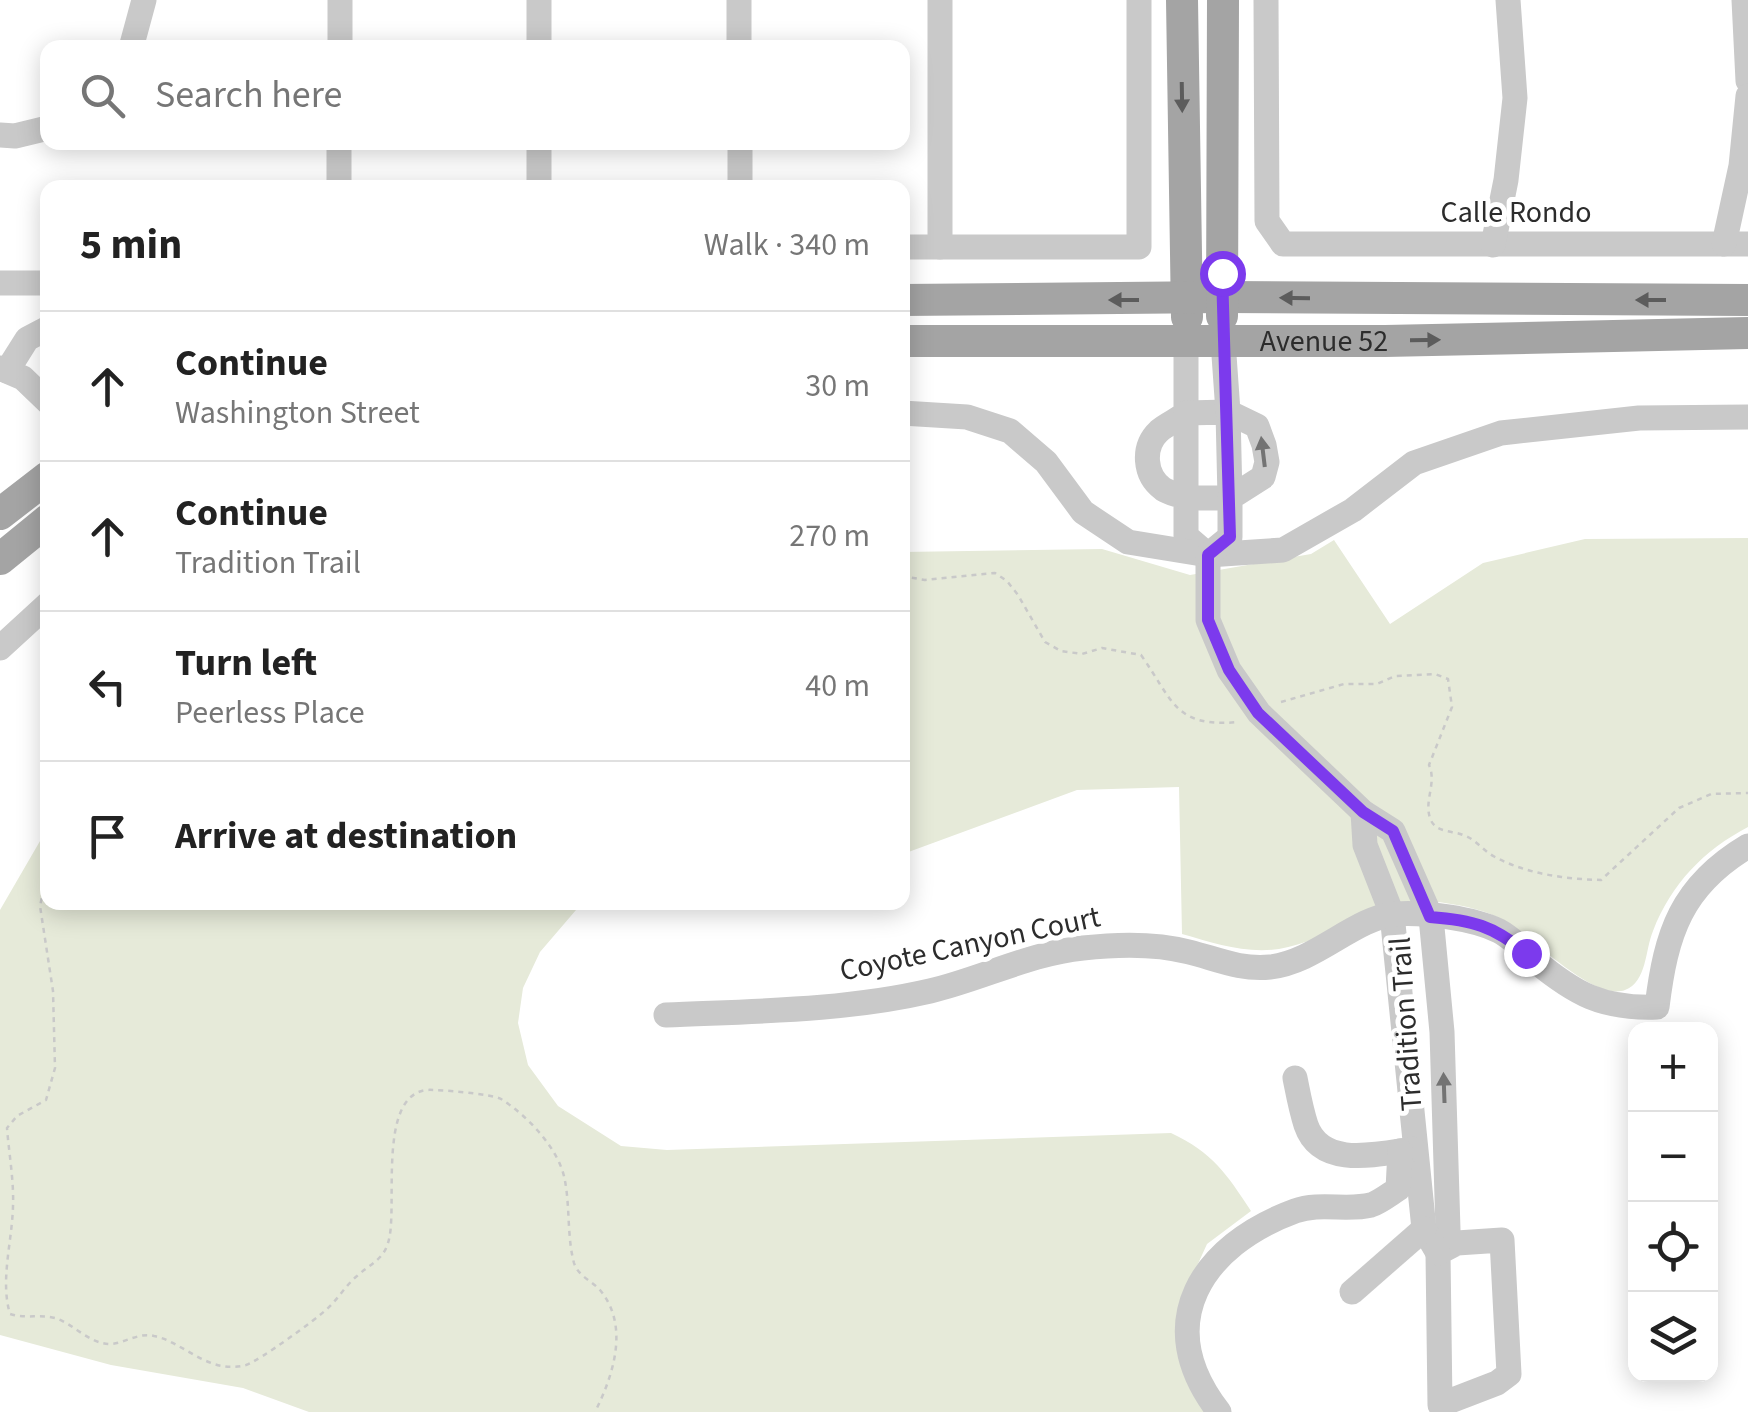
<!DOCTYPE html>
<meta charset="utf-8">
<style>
:root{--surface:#fff;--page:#f6f6f6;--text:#222;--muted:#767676;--line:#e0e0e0}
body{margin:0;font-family:"Source Sans 3",sans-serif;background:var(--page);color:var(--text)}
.controls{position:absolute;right:30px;bottom:30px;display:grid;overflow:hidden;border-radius:20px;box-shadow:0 5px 25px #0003}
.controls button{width:90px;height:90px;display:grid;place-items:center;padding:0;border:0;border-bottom:2px solid var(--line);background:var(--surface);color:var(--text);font:50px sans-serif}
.stop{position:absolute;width:30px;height:30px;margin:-22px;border:8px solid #7c3aed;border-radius:50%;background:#fff}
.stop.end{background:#7c3aed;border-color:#fff;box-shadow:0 2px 10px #0008}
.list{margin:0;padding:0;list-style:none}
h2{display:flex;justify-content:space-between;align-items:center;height:130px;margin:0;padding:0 40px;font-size:42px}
h2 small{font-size:32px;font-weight:400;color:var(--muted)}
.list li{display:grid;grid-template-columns:65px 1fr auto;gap:30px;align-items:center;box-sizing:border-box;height:150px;padding:0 40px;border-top:2px solid var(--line)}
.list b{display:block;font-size:38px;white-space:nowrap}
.list p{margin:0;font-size:32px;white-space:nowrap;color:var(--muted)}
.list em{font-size:32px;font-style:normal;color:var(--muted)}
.icon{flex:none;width:55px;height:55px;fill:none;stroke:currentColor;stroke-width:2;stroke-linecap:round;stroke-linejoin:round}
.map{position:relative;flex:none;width:1748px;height:1412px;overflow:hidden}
.search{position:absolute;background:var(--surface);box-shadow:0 5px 25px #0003;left:40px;top:40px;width:870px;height:110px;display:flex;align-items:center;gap:25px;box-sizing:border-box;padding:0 35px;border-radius:20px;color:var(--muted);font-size:38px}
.panel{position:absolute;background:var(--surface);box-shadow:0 5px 25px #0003;left:40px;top:180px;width:870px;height:730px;border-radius:20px}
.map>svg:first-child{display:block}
.green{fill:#e6ead9}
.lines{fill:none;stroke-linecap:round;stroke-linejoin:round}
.path{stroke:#c9c9c9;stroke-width:2.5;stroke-dasharray:5 5;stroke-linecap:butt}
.minor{stroke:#c9c9c9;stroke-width:25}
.major{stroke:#a4a4a4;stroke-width:32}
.oneway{fill:#5c5c5c}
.oneway2{fill:#737373}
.route{stroke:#7c3aed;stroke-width:12}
.labels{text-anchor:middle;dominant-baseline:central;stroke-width:10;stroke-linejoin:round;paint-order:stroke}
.street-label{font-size:30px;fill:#2c2c2c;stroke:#fff}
</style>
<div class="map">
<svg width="1748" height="1412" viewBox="0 0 1748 1412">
<rect width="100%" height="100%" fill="#fff"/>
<g class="green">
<path d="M1748,538V827C1704,850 1671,884 1653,931C1645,950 1647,982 1625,990C1593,1002 1531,935 1503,920C1485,910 1465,906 1445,903C1387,892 1335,940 1279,949C1245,954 1214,943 1182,934L1179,787L1077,790L903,854L902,552L1102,549L1190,575L1311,554L1334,540L1390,624L1483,563L1585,539Z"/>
<path d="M47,829L48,902L595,903L576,910L540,952L523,988L518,1023L528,1065L558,1106L621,1146L667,1150L1171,1133C1213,1153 1226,1173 1251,1211L1207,1244L1187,1288L1176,1339L1196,1397L1207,1412H309L243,1388L111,1365L0,1335V910Z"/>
</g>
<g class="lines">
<g class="path">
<path d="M902,576L925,580L995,573L1007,581L1018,595L1045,642L1061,651L1082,654L1102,648L1141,655C1173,700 1174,728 1238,722"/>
<path d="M1281,702L1344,684H1377L1395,676L1435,674L1448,679L1452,707L1429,765C1437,783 1424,800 1430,818C1435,833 1451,830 1463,835C1476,839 1483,851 1495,857C1527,874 1565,879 1601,880L1679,808L1711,794L1748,793"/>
<path d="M48,869L40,906L53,991L55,1068L46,1100L17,1116L7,1128C9,1154 14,1181 13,1206C12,1243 0,1280 10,1314C25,1319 40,1314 55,1318C74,1324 88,1343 109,1344C124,1344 138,1332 154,1336C184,1342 208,1375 246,1365C259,1361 315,1320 327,1309C338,1299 346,1285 357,1276C369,1265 383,1260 388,1243C399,1211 376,1097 426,1090C436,1089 493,1094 501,1099C528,1116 560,1150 565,1181C570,1207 567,1237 574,1263C578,1276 592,1281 600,1290C630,1326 613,1376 595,1412"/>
</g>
<g class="minor">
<path d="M739,0V48"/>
<path d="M940,0V247"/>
<path d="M1266,0L1267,221L1283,244H1748"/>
<path d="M1744,0L1748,81"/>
<path d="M131,48L144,0"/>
<path d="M340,48V0"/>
<path d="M539,48V0"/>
<path d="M0,135L15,136L48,128"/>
<path d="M740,142V188"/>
<path d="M339,188V142"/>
<path d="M539,188V142"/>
<path d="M1724,244L1741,166L1748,96"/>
<path d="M1493,245L1506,180L1515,98L1508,0"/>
<path d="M902,247H1139V0"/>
<path d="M0,283H48"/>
<path d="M1186,341V413C1178,420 1167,424 1159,431C1142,447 1144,475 1163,489C1169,493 1179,495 1186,498V536L1208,555V620L1229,670L1259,713L1363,812L1393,831L1431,917L1442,1032L1448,1230L1438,1253L1440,1405L1497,1383L1509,1374L1502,1240L1457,1243L1438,1253"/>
<path d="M0,368L23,378L48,402"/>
<path d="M7,371L27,339L48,328"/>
<path d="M1228,412L1230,498H1186V413Z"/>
<path d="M902,413L967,417L1010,431L1046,462L1083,512L1128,542L1208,555L1283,550L1353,510L1414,463L1501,433L1639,418L1748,417"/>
<path d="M1208,555L1230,537V498L1263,477L1267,462L1264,445L1257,426L1228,412L1223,341"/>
<path d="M0,648L48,604"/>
<path d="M1363,812L1365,845L1392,914L1424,1229L1438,1253"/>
<path d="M666,1015C754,1011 844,1011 930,991C981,979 1031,953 1083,948C1118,944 1155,943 1189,952C1217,959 1240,970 1270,967C1316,962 1354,918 1395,914C1424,912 1473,918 1499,931C1512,938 1524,950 1534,960C1575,994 1602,1009 1657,1007C1666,933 1681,886 1748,846"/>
<path d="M1295,1078C1298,1093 1301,1110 1306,1125C1321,1169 1378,1154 1413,1149"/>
<path d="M1352,1292L1424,1229"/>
<path d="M1219,1412C1150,1323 1202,1245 1295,1211C1320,1202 1347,1211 1371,1205C1380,1202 1390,1194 1398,1189L1400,1151"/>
</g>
<g class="major">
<path d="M1182,0L1187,317"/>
<path d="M902,300L1222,297L1748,300"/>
<path d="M1222,316L1223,0"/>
<path id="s1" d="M902,341H1385L1748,333"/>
<path d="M0,514L48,477"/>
<path d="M0,559L48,520"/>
</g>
</g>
<defs><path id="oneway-solid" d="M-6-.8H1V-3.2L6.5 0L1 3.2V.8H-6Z" transform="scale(2.5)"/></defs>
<g class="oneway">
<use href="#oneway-solid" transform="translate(1182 97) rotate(89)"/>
<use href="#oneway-solid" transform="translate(1295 298) rotate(-179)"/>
<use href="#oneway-solid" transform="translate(1124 300) rotate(-180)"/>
<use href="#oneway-solid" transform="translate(1651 300) rotate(180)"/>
<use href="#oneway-solid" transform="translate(1425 340) rotate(-1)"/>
</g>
<g class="oneway2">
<use href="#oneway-solid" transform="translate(1263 452) rotate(-97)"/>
<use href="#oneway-solid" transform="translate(1444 1088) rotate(-92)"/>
</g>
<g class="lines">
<path class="route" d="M1222,273L1230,537L1208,555V620L1229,670L1258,713L1363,812L1393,831L1430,917C1472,920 1494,926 1526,953"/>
</g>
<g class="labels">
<g class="street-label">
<text x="1516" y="212">Calle Rondo</text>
<text stroke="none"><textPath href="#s1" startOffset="422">Avenue 52</textPath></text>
<text transform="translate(970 944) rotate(-12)">Coyote Canyon Court</text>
<text transform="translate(1406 1024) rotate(-94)">Tradition Trail</text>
</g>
</g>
</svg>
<div class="controls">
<button>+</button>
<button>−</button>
<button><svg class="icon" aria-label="locate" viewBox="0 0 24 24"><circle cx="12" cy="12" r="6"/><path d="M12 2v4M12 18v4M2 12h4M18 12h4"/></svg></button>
<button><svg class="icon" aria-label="layers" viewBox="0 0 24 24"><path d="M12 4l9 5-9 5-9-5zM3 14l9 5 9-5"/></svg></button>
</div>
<div class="stop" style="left:1222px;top:273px"></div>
<div class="stop end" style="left:1526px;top:953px"></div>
<div class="search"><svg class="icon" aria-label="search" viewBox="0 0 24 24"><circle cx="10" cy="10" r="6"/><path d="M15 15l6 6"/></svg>Search here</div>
<section class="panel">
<h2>5 min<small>Walk · 340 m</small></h2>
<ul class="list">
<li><svg class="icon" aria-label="ahead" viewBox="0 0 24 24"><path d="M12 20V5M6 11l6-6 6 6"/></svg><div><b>Continue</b><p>Washington Street</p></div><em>30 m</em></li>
<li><svg class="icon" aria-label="ahead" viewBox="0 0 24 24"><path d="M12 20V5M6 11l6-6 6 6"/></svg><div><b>Continue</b><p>Tradition Trail</p></div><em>270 m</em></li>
<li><svg class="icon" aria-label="left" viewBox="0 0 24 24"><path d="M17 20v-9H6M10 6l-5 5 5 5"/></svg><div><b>Turn left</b><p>Peerless Place</p></div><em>40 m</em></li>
<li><svg class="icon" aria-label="arrive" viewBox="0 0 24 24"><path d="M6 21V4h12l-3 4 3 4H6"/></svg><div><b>Arrive at destination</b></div></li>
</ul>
</section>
</div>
